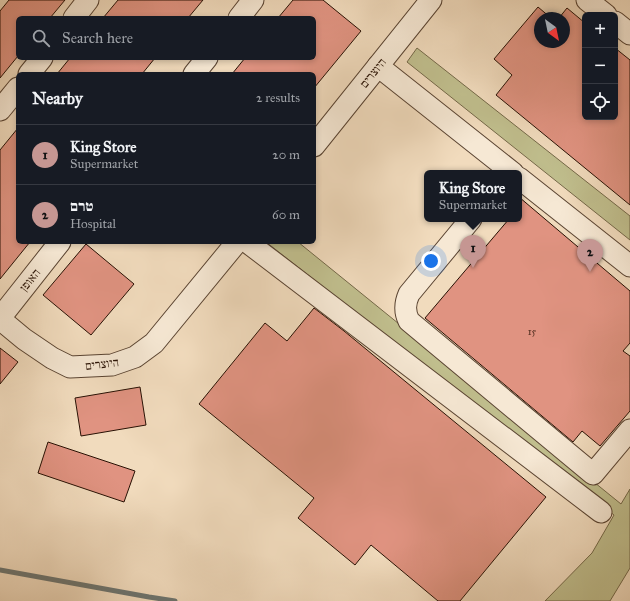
<!DOCTYPE html>
<meta charset="utf-8">
<style>
:root{--surface:#171b24;--page:#242831;--text:#f1f3f6;--muted:#9ea1a6;--line:#363941;--accent:#c59692}
body{margin:0;font-family:"IM FELL Great Primer","Frank Ruhl Libre",serif;background:var(--page);color:var(--text)}
.controls{position:absolute;right:12px;top:12px;display:grid;overflow:hidden;border-radius:6px;box-shadow:0 2px 6px #0003}
.controls button{width:36px;height:36px;display:grid;place-items:center;padding:0;border:0;border-bottom:1px solid var(--line);background:var(--surface);color:var(--text);font:20px sans-serif}
.compass{position:absolute;left:534px;top:12px;width:36px;height:36px;border-radius:50%;background:var(--surface);box-shadow:0 2px 6px #0003;rotate:147deg}
.you{position:absolute;left:431px;top:261px;width:14px;height:14px;margin:-10px;border:3px solid #fff;border-radius:50%;background:#1a73e8;box-shadow:0 0 0 6px #1a73e833}
.badge{display:grid;place-items:center;width:26px;height:26px;border-radius:50%;background:var(--accent);color:#111;font-size:13px;font-weight:700}
.pin{position:absolute;translate:-50% -33px;filter:drop-shadow(0 1px 2px #0008)}
.pin::after{content:'';position:absolute;top:21px;width:14px;height:12px;background:inherit;clip-path:polygon(0 0,100% 0,50% 100%)}
.popup{position:absolute;left:424px;top:170px;width:98px;height:52px;box-sizing:border-box;display:grid;place-content:center;border-radius:6px;background:var(--surface);filter:drop-shadow(0 1px 3px #0005);font-size:13px;white-space:nowrap;color:var(--muted)}
.popup b{font-size:15px;color:var(--text)}
.popup::after{content:'';position:absolute;left:50%;top:100%;margin-left:-8px;border:8px solid transparent;border-top-color:var(--surface)}
.list{margin:0;padding:0;list-style:none}
h2{display:flex;justify-content:space-between;align-items:center;height:52px;margin:0;padding:0 16px;font-size:17px}
h2 small{font-size:13px;font-weight:400;color:var(--muted)}
.list li{display:grid;grid-template-columns:26px 1fr auto;gap:12px;align-items:center;box-sizing:border-box;height:60px;padding:0 16px;border-top:1px solid var(--line)}
.list b{display:block;font-size:15px;white-space:nowrap}
.list p{margin:0;font-size:13px;white-space:nowrap;color:var(--muted)}
.list em{font-size:13px;font-style:normal;color:var(--muted)}
.icon{flex:none;width:22px;height:22px;fill:none;stroke:currentColor;stroke-width:2;stroke-linecap:round;stroke-linejoin:round}
.map{position:relative;flex:none;width:630px;height:601px;overflow:hidden}
.search{position:absolute;background:var(--surface);box-shadow:0 2px 6px #0003;left:16px;top:16px;width:300px;height:44px;display:flex;align-items:center;gap:10px;box-sizing:border-box;padding:0 14px;border-radius:6px;color:var(--muted);font-size:15px}
.panel{position:absolute;background:var(--surface);box-shadow:0 2px 6px #0003;left:16px;top:72px;width:300px;height:172px;border-radius:6px}
.map>svg:first-child{display:block}
.green{fill:#c0be8d;stroke:#746848}
.lines{fill:none;stroke-linecap:round;stroke-linejoin:round}
.stream{stroke:#6e7671;stroke-width:5}
.building{fill:#e09381;stroke:#281104}
.minor-casing{stroke:#5a4432;stroke-width:23}
.minor{stroke:#f6e8d4;stroke-width:21}
.labels{text-anchor:middle;dominant-baseline:central;stroke-width:3;stroke-linejoin:round;paint-order:stroke}
.number-label{font-size:10px;fill:#563223}
.street-label{font-size:12px;fill:#281104;stroke:#f6e8d4}
</style>
<div class="map">
<svg width="630" height="601" viewBox="0 0 630 601">
<rect width="100%" height="100%" fill="#f1dbbd"/>
<filter id="stains"><feTurbulence type="fractalNoise" baseFrequency=".005" numOctaves="4"/><feColorMatrix values="0 0 0 0 .2 0 0 0 0 .09 0 0 0 0 .02 0 0 0 .5 -.17"/></filter>
<radialGradient id="worn" r=".72"><stop offset=".6" stop-color="#630" stop-opacity="0"/><stop offset="1" stop-color="#630" stop-opacity=".3"/></radialGradient>
<g class="green">
<path d="M417,48L630,216V240L407,62Z"/>
<path d="M266,242H298L621,504L630,489V568L610,601H545L592,553L614,515Z"/>
</g>
<g class="lines">
<path class="stream" d="M0,570L149,597L175,601"/>
</g>
<g class="building">
<path d="M9,0H65L50,18H18V56L0,78V11Z"/>
<path d="M118,0H203L188,18H103Z"/>
<path d="M293,0H323L361,31L314,88V74H232L245,58H314V18H278Z"/>
<path d="M538,7L551,18H540V42H564V18H559L567,8L585,23V117H615V48L630,60V205L496,95L512,75L494,59Z"/>
<path d="M70,58H155L142,74H57Z"/>
<path d="M18,128V242H30L0,279V150Z"/>
<path d="M519,197L630,291V343L623,351L630,356V411L600,446L582,431L573,442L425,318L509,219H519Z"/>
<path d="M86,244L134,284L91,335L43,295Z"/>
<path d="M314,308L344,331L546,497L460,601H438L371,545L355,565L298,518L314,498L199,404L265,323L287,341Z"/>
<path d="M0,348L18,362L0,384Z"/>
<path d="M140,387L146,425L81,436L75,398Z"/>
<path d="M48,442L135,471L124,502L38,473Z"/>
</g>
<g class="lines">
<g class="minor-casing">
<g id="minor">
<path d="M587,0L606,15"/>
<path d="M74,18L88,0"/>
<path d="M239,18L253,0"/>
<path d="M615,22L630,34"/>
<path d="M378,66L513,173"/>
<path d="M29,74L42,58"/>
<path d="M194,74L207,58"/>
<path d="M0,110L18,88"/>
<path d="M314,146L431,0"/>
<path d="M519,178L630,266"/>
<path d="M471,219L409,294C405,303 404,311 409,321L593,474L630,430"/>
<path d="M247,242L601,512"/>
<path d="M0,318L60,242"/>
<path d="M0,319L24,339L52,358L70,367L112,365L135,357L154,343L237,242"/>
</g>
</g>
<use href="#minor" class="minor"/>
</g>
<g class="labels">
<g class="number-label">
<text x="532" y="332">15</text>
</g>
<g class="street-label">
<text transform="translate(373 73) rotate(-51)">היוצרים</text>
<text transform="translate(30 280) rotate(-51)">האופן</text>
<text transform="translate(102 364) rotate(-7)">היוצרים</text>
</g>
</g>
<rect width="100%" height="100%" filter="url(#stains)"/>
<rect width="100%" height="100%" fill="url(#worn)"/>
</svg>
<div class="controls">
<button>+</button>
<button>−</button>
<button><svg class="icon" aria-label="locate" viewBox="0 0 24 24"><circle cx="12" cy="12" r="6"/><path d="M12 2v4M12 18v4M2 12h4M18 12h4"/></svg></button>
</div>
<svg class="compass" viewBox="-18 -18 36 36"><path d="M0-13l5 13h-10z" fill="#e53935"/><path d="M0 13l5-13h-10z" fill="#9ea1a6"/></svg>
<div class="you"></div>
<div class="pin badge" style="left:473px;top:268px">1</div>
<div class="popup"><b>King Store</b>Supermarket</div>
<div class="pin badge" style="left:590px;top:272px">2</div>
<div class="search"><svg class="icon" aria-label="search" viewBox="0 0 24 24"><circle cx="10" cy="10" r="6"/><path d="M15 15l6 6"/></svg>Search here</div>
<section class="panel">
<h2>Nearby<small>2 results</small></h2>
<ul class="list">
<li><span class="badge">1</span><div><b>King Store</b><p>Supermarket</p></div><em>20 m</em></li>
<li><span class="badge">2</span><div><b>טרם</b><p>Hospital</p></div><em>60 m</em></li>
</ul>
</section>
</div>
